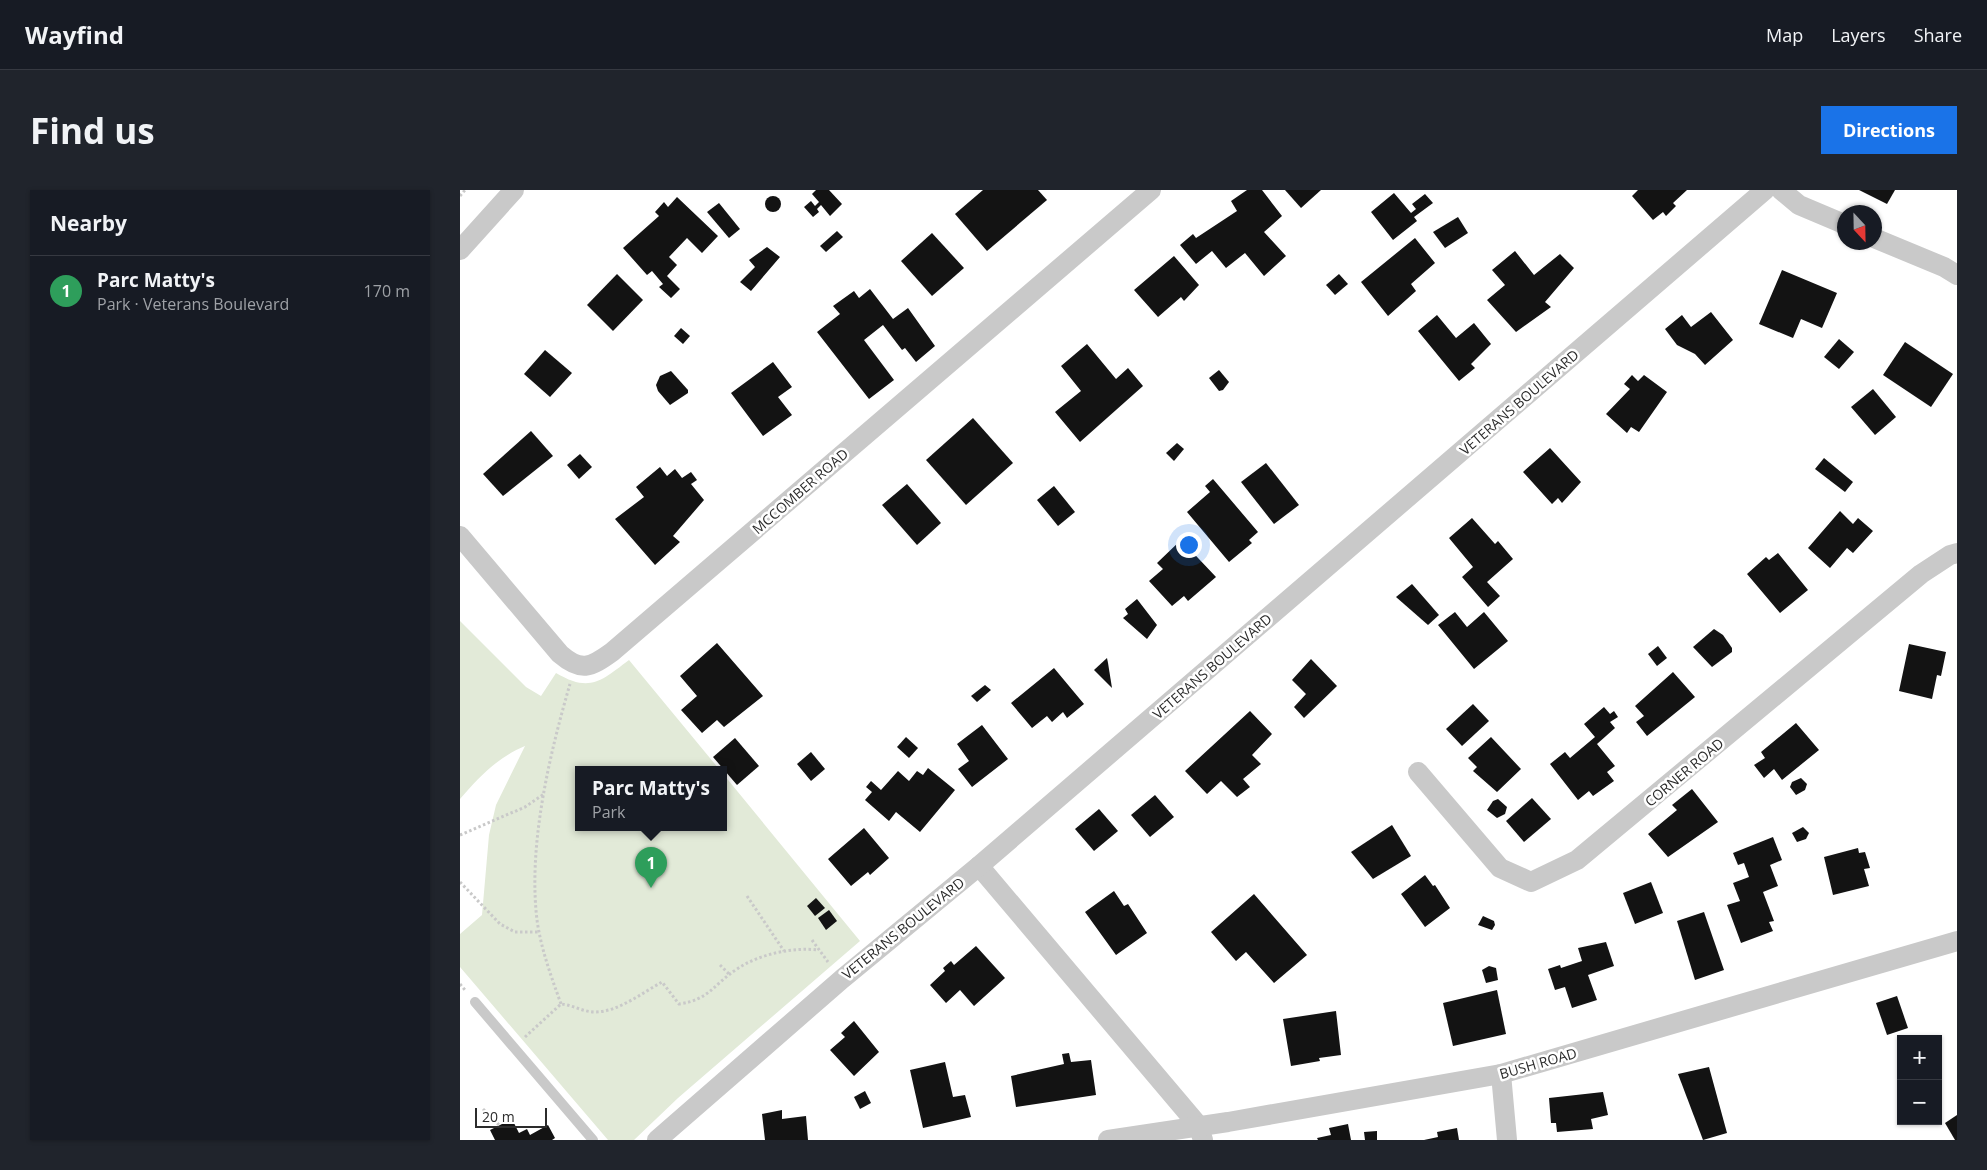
<!DOCTYPE html>
<meta charset="utf-8">
<style>
:root{--surface:#171b24;--page:#20242c;--text:#f1f3f6;--muted:#9ea1a6;--line:#363941;--accent:#1a73e8}
body{margin:0;font-family:"Open Sans",sans-serif;background:var(--page);color:var(--text)}
.controls{position:absolute;right:15px;bottom:15px;display:grid;overflow:hidden;border-radius:0px;box-shadow:0 1px 4px #0004}
.controls button{width:45px;height:45px;display:grid;place-items:center;padding:0;border:0;border-bottom:1px solid var(--line);background:var(--surface);color:var(--text);font:25px sans-serif}
.compass{position:absolute;left:1377px;top:15px;width:45px;height:45px;border-radius:50%;background:var(--surface);box-shadow:0 1px 4px #0004;rotate:158deg}
.scale{position:absolute;left:15px;bottom:12px;width:72px;box-sizing:border-box;padding-left:5px;border:2px solid #2c2c2c;border-top:0;font-size:14px;line-height:18px;white-space:nowrap;color:#2c2c2c;-webkit-text-stroke:4px #fff;paint-order:stroke}
.you{position:absolute;left:728px;top:354px;width:18px;height:18px;margin:-12px;border:4px solid #fff;border-radius:50%;background:#1a73e8;box-shadow:0 0 0 8px #1a73e833}
.badge{display:grid;place-items:center;width:32px;height:32px;border-radius:50%;background:var(--accent);color:#fff;font-size:16px;font-weight:700}
.pin{position:absolute;translate:-50% -41px;filter:drop-shadow(0 1px 2px #0008)}
.pin::after{content:'';position:absolute;top:26px;width:18px;height:15px;background:inherit;clip-path:polygon(0 0,100% 0,50% 100%)}
.popup{position:absolute;left:115px;top:576px;width:152px;height:65px;box-sizing:border-box;display:grid;place-content:center;border-radius:0px;background:var(--surface);filter:drop-shadow(0 1px 4px #0005);font-size:16px;white-space:nowrap;color:var(--muted)}
.popup b{font-size:19px;color:var(--text)}
.popup::after{content:'';position:absolute;left:50%;top:100%;margin-left:-10px;border:10px solid transparent;border-top-color:var(--surface)}
.list{margin:0;padding:0;list-style:none}
h2{display:flex;justify-content:space-between;align-items:center;height:65px;margin:0;padding:0 20px;font-size:21px}
h2 small{font-size:16px;font-weight:400;color:var(--muted)}
.list li{display:grid;grid-template-columns:32px 1fr auto;gap:15px;align-items:center;box-sizing:border-box;height:70px;padding:0 20px;border-top:1px solid var(--line)}
.list b{display:block;font-size:19px;white-space:nowrap}
.list p{margin:0;font-size:16px;white-space:nowrap;color:var(--muted)}
.list em{font-size:16px;font-style:normal;color:var(--muted)}
.map{position:relative;flex:none;width:1497px;height:950px;overflow:hidden;border-radius:0px}
header{display:flex;align-items:center;gap:30px;box-sizing:border-box;height:70px;padding:0 25px;background:var(--surface);border-bottom:1px solid var(--line)}
header strong{font-size:24px}
nav{display:flex;gap:28px;margin-inline-start:auto;font-size:18px}
.intro{display:flex;align-items:center;justify-content:space-between;box-sizing:border-box;height:120px;padding:0 30px}
h1{margin:0;font-size:35px}
.button{padding:12px 22px;border-radius:0px;background:var(--accent);color:#fff;font-size:18px;font-weight:700}
main{display:flex;gap:30px;padding:0 30px}
aside{flex:1;background:var(--surface);border-radius:0px;box-shadow:0 1px 4px #0004}
.map>svg:first-child{display:block}
.green{fill:#e2ead8}
.building{fill:#131313}
.lines{fill:none;stroke-linecap:round;stroke-linejoin:round}
.path{stroke:#c9c9c9;stroke-width:3;stroke-dasharray:2.5 2.5;stroke-linecap:butt}
.lane{stroke:#c9c9c9;stroke-width:10}
.street{stroke:#c9c9c9;stroke-width:20}
.labels{text-anchor:middle;dominant-baseline:central;stroke-width:5;stroke-linejoin:round;paint-order:stroke}
.street-label{font-size:14px;fill:#2c2c2c;stroke:#fff}
</style>
<header>
<strong>Wayfind</strong>
<nav><a>Map</a><a>Layers</a><a>Share</a></nav>
</header>
<div class="intro"><h1>Find us</h1><a class="button">Directions</a></div>
<main>
<aside>
<h2>Nearby<small></small></h2>
<ul class="list">
<li><span class="badge" style="background:#2e9e5b">1</span><div><b>Parc Matty's</b><p>Park · Veterans Boulevard</p></div><em>170 m</em></li>
</ul>
</aside>
<div class="map">
<svg width="1497" height="950" viewBox="0 0 1497 950">
<rect width="100%" height="100%" fill="#fff"/>
<path class="green" d="M0,431L66,497L81,506L96,483C130,503 141,491 169,470L259,579H119V637H264V585L400,751L218,908L174,950H148L0,777V744L22,725L29,645L36,615L65,556C38,567 19,587 0,609Z"/>
<g class="building">
<path d="M356,0H369L382,14L370,26L361,15L357,19L359,22L353,27L344,17L351,11L355,16L359,12L352,4Z"/>
<path d="M523,0H578L587,10L527,61L495,24Z"/>
<path d="M787,0H802L822,26L804,42L826,66L804,86L785,63L766,78L752,61L736,74L720,55L733,44L736,48L777,21L771,11Z"/>
<path d="M825,0H861L841,18Z"/>
<path d="M1178,0H1227L1213,13L1216,16L1206,26L1203,22L1193,30L1172,6Z"/>
<path d="M1399,0H1435L1427,14Z"/>
<path d="M934,3L951,23L956,19L952,14L965,4L973,13L954,27L957,31L933,50L911,22Z"/>
<circle cx="313" cy="14" r="8"/>
<path d="M217,7L258,46L242,63L227,48L209,67L217,75L207,86L220,99L211,108L199,97L203,94L192,81L187,85L163,58L199,26L195,22L204,12L208,17Z"/>
<path d="M259,13L280,39L269,48L247,22Z"/>
<path d="M998,27L1008,43L985,58L973,42Z"/>
<path d="M377,41L383,47L366,62L360,56Z"/>
<path d="M472,43L504,78L472,106L441,71Z"/>
<path d="M955,48L975,73L951,94L956,101L928,126L901,92Z"/>
<path d="M307,57L320,67L291,101L280,92L295,77L289,70Z"/>
<path d="M1055,61L1074,85L1100,64L1114,78L1085,112L1091,117L1056,142L1027,110L1045,95L1032,80Z"/>
<path d="M714,66L739,95L724,111L721,107L698,127L674,100Z"/>
<path d="M1322,80L1377,103L1362,138L1341,129L1333,148L1299,134Z"/>
<path d="M157,84L183,110L153,141L127,115Z"/>
<path d="M879,84L888,94L875,105L866,95Z"/>
<path d="M410,99L433,129L448,118L475,156L456,172L445,158L442,160L423,135L404,150L434,190L409,209L357,142L380,124L373,116L394,101L399,108Z"/>
<path d="M1251,122L1273,150L1245,175L1235,164L1217,155L1205,139L1222,125L1231,137Z"/>
<path d="M977,125L996,148L1014,133L1031,154L1011,174L1015,178L999,191L958,141Z"/>
<path d="M221,138L230,146L223,154L214,146Z"/>
<path d="M1379,149L1394,162L1379,179L1364,167Z"/>
<path d="M1445,152L1493,184L1471,217L1423,185Z"/>
<path d="M627,154L656,189L668,178L683,196L620,252L595,222L621,201L601,176Z"/>
<path d="M85,160L112,183L90,207L64,184Z"/>
<path d="M313,172L332,197L318,207L332,225L303,246L271,203Z"/>
<path d="M759,180L769,192L763,200L759,201L749,188Z"/>
<path d="M211,181L228,200V203L210,215L198,201L196,195L200,186Z"/>
<path d="M1172,185L1178,191L1184,185L1207,202L1179,242L1171,237L1167,243L1146,224L1170,199L1164,194Z"/>
<path d="M1413,199L1436,227L1415,245L1391,217Z"/>
<path d="M513,228L553,273L506,315L466,270Z"/>
<path d="M71,241L93,266L43,306L23,284Z"/>
<path d="M717,253L724,259L714,271L706,263Z"/>
<path d="M1090,258L1121,292L1102,313L1098,308L1092,314L1063,282Z"/>
<path d="M120,264L132,277L119,289L107,275Z"/>
<path d="M1364,268L1393,292L1385,302L1355,279Z"/>
<path d="M806,273L839,315L814,334L781,292Z"/>
<path d="M200,277L207,286L215,279L222,288L231,282L237,290L231,294L244,310L213,346L220,352L195,375L155,329L184,307L176,297Z"/>
<path d="M753,289L798,342L789,350L792,353L769,372L727,322L750,302L745,296Z"/>
<path d="M447,294L481,333L457,355L422,315Z"/>
<path d="M594,296L615,322L598,336L577,310Z"/>
<path d="M1380,321L1393,334L1398,328L1413,341L1393,363L1387,358L1370,378L1348,358Z"/>
<path d="M1012,328L1035,354L1038,351L1053,369L1027,392L1040,406L1028,417L1002,387L1013,377L989,348Z"/>
<path d="M721,350L756,387L728,411L724,406L712,416L689,391L703,379L697,373Z"/>
<path d="M1318,363L1348,400L1320,423L1287,384L1306,367L1309,370Z"/>
<path d="M952,394L979,425L968,435L936,407Z"/>
<path d="M677,409L697,435L687,449L663,428L668,424L665,419Z"/>
<path d="M995,422L1007,437L1024,422L1048,451L1014,479L978,435Z"/>
<path d="M1254,439L1263,445L1272,458V462L1252,477L1233,457Z"/>
<path d="M257,453L303,506L264,537L257,530L242,543L221,520L237,506L220,486Z"/>
<path d="M1449,454L1486,462L1481,486L1477,485L1472,509L1439,501Z"/>
<path d="M1198,456L1207,468L1197,476L1188,464Z"/>
<path d="M647,468L648,473L652,498L634,480Z"/>
<path d="M851,469L877,496L844,528L834,517L846,504L832,490Z"/>
<path d="M594,478L624,514L607,528L603,522L592,532L587,526L572,538L551,513Z"/>
<path d="M1213,482L1235,507L1187,546L1176,532L1184,526L1175,516Z"/>
<path d="M525,495L531,500L517,512L511,506Z"/>
<path d="M1013,514L1029,531L1002,556L986,539Z"/>
<path d="M1144,517L1150,524L1154,521L1158,527L1150,532L1155,538L1137,554L1155,576L1147,582L1154,591L1133,606L1129,601L1118,610L1090,574L1105,562L1110,568L1135,547L1124,534Z"/>
<path d="M790,521L812,544L792,565L801,574L783,589L790,597L777,607L761,591L747,604L725,581Z"/>
<path d="M1336,533L1359,560L1322,590L1314,579L1304,588L1294,575L1305,568L1301,562Z"/>
<path d="M522,535L548,569L512,597L498,579L509,571L497,554Z"/>
<path d="M446,547L458,558L449,568L437,557Z"/>
<path d="M1031,547L1061,579L1037,602L1013,581L1017,577L1008,568Z"/>
<path d="M275,548L299,576L277,595L253,567Z"/>
<path d="M351,562L365,579L351,591L337,574Z"/>
<path d="M468,578L495,600L460,642L436,622L429,631L405,610L412,602L406,597L411,591L421,600L438,581L449,591L457,581L463,585Z"/>
<path d="M1341,588L1347,594L1345,600L1336,605L1330,597L1332,592Z"/>
<path d="M1232,599L1258,632L1208,667L1188,644L1217,620L1212,615Z"/>
<path d="M695,605L714,627L690,647L671,625Z"/>
<path d="M1072,608L1091,629L1064,652L1046,631Z"/>
<path d="M1038,609L1047,617L1045,624L1037,628L1027,620L1033,611Z"/>
<path d="M639,619L658,641L634,661L615,639Z"/>
<path d="M932,635L951,666L913,689L891,662Z"/>
<path d="M1343,637L1349,643L1346,649L1337,652L1332,643Z"/>
<path d="M404,638L429,668L410,685L408,682L391,696L368,669Z"/>
<path d="M1313,647L1322,670L1310,675L1318,696L1303,702L1314,731L1309,732L1313,741L1281,753L1267,715L1280,711L1273,693L1289,687L1284,673L1278,675L1273,663Z"/>
<path d="M1398,658L1399,663L1405,662L1410,678L1404,679L1409,696L1373,705L1364,667Z"/>
<path d="M965,685L973,696L975,695L990,718L965,737L941,704Z"/>
<path d="M1191,692L1203,723L1175,734L1163,703Z"/>
<path d="M654,701L664,716L668,714L687,743L656,765L625,722Z"/>
<path d="M794,704L847,765L814,793L786,762L776,771L751,742Z"/>
<path d="M356,708L365,718L355,726L347,716Z"/>
<path d="M369,720L377,731L366,740L358,728Z"/>
<path d="M1244,722L1264,780L1235,790L1217,731Z"/>
<path d="M1023,726L1034,731L1035,735L1032,740L1018,735Z"/>
<path d="M1146,752L1154,776L1128,785L1137,810L1112,818L1105,797L1095,800L1088,779L1100,775L1101,778L1122,771L1118,758Z"/>
<path d="M516,756L545,788L514,816L500,800L486,813L470,795L485,781L483,778L491,771L494,775Z"/>
<path d="M1029,776L1036,778L1038,790L1026,793L1022,780Z"/>
<path d="M1037,800L1046,844L993,856L983,813Z"/>
<path d="M1437,806L1448,838L1427,845L1416,813Z"/>
<path d="M876,821L881,865L859,868L860,871L831,876L823,829Z"/>
<path d="M394,831L419,862L394,886L370,860L385,847L381,843Z"/>
<path d="M609,863L611,872L631,870L636,905L556,917L551,886L604,874L602,864Z"/>
<path d="M485,872L493,907L505,905L511,927L463,938L450,880Z"/>
<path d="M1249,877L1267,943L1243,950L1218,884Z"/>
<path d="M405,901L411,913L400,919L394,907Z"/>
<path d="M1143,902L1148,925L1131,929L1133,939L1097,942L1096,933H1091L1089,908Z"/>
<path d="M322,920V929L346,926L348,950H305L302,924Z"/>
<path d="M1497,925V950H1495L1485,933Z"/>
<path d="M52,929L59,943L67,939L70,945L88,935L95,948L92,950H35L30,940Z"/>
<path d="M888,934L891,950H858L857,948L871,945L869,938Z"/>
<path d="M997,938L999,950H964L978,947L977,942Z"/>
<path d="M917,941V950H905L904,942Z"/>
</g>
<g class="lines">
<g class="path">
<path d="M0,6L5,0"/>
<path d="M0,645L65,617L84,604"/>
<path d="M0,692L40,734L55,742H80"/>
<path d="M287,706L324,761"/>
<path d="M352,750L368,772"/>
<path d="M260,775L270,785"/>
<path d="M0,794L5,800"/>
<path d="M101,814C91,786 81,759 77,730C68,656 89,566 110,494"/>
<path d="M65,847L101,814C113,815 123,822 135,822C158,822 182,803 202,792L219,814C249,810 254,794 277,779C299,764 333,757 358,760"/>
<path d="M23,919L39,935"/>
</g>
<path class="lane" d="M15,812L133,950"/>
<g class="street">
<path d="M1321,0L1339,15L1384,34"/>
<path d="M1414,48L1484,77L1497,85"/>
<path d="M0,60L54,0"/>
<path d="M0,346L100,464C121,482 130,478 152,462L691,0"/>
<path d="M958,582L1040,678L1071,692L1117,670L1461,384L1490,365L1497,363"/>
<path d="M519,676L738,935L743,950"/>
<path d="M1041,884L1047,950"/>
<path d="M197,950L382,789L519,676L1305,0"/>
<path d="M648,950L768,932L1041,884L1497,751"/>
</g>
</g>
<g class="labels">
<g class="street-label">
<text transform="translate(1059 212) rotate(-41)">VETERANS BOULEVARD</text>
<text transform="translate(340 301) rotate(-41)">MCCOMBER ROAD</text>
<text transform="translate(752 476) rotate(-41)">VETERANS BOULEVARD</text>
<text transform="translate(1224 582) rotate(-40)">CORNER ROAD</text>
<text transform="translate(443 738) rotate(-39)">VETERANS BOULEVARD</text>
<text transform="translate(1078 873) rotate(-16)">BUSH ROAD</text>
</g>
</g>
</svg>
<div class="controls">
<button>+</button>
<button>−</button>
</div>
<svg class="compass" viewBox="-18 -18 36 36"><path d="M0-13l5 13h-10z" fill="#e53935"/><path d="M0 13l5-13h-10z" fill="#9ea1a6"/></svg>
<div class="scale">20 m</div>
<div class="you"></div>
<div class="pin badge" style="left:191px;top:698px;background:#2e9e5b">1</div>
<div class="popup"><b>Parc Matty's</b>Park</div>
</div>
</main>
